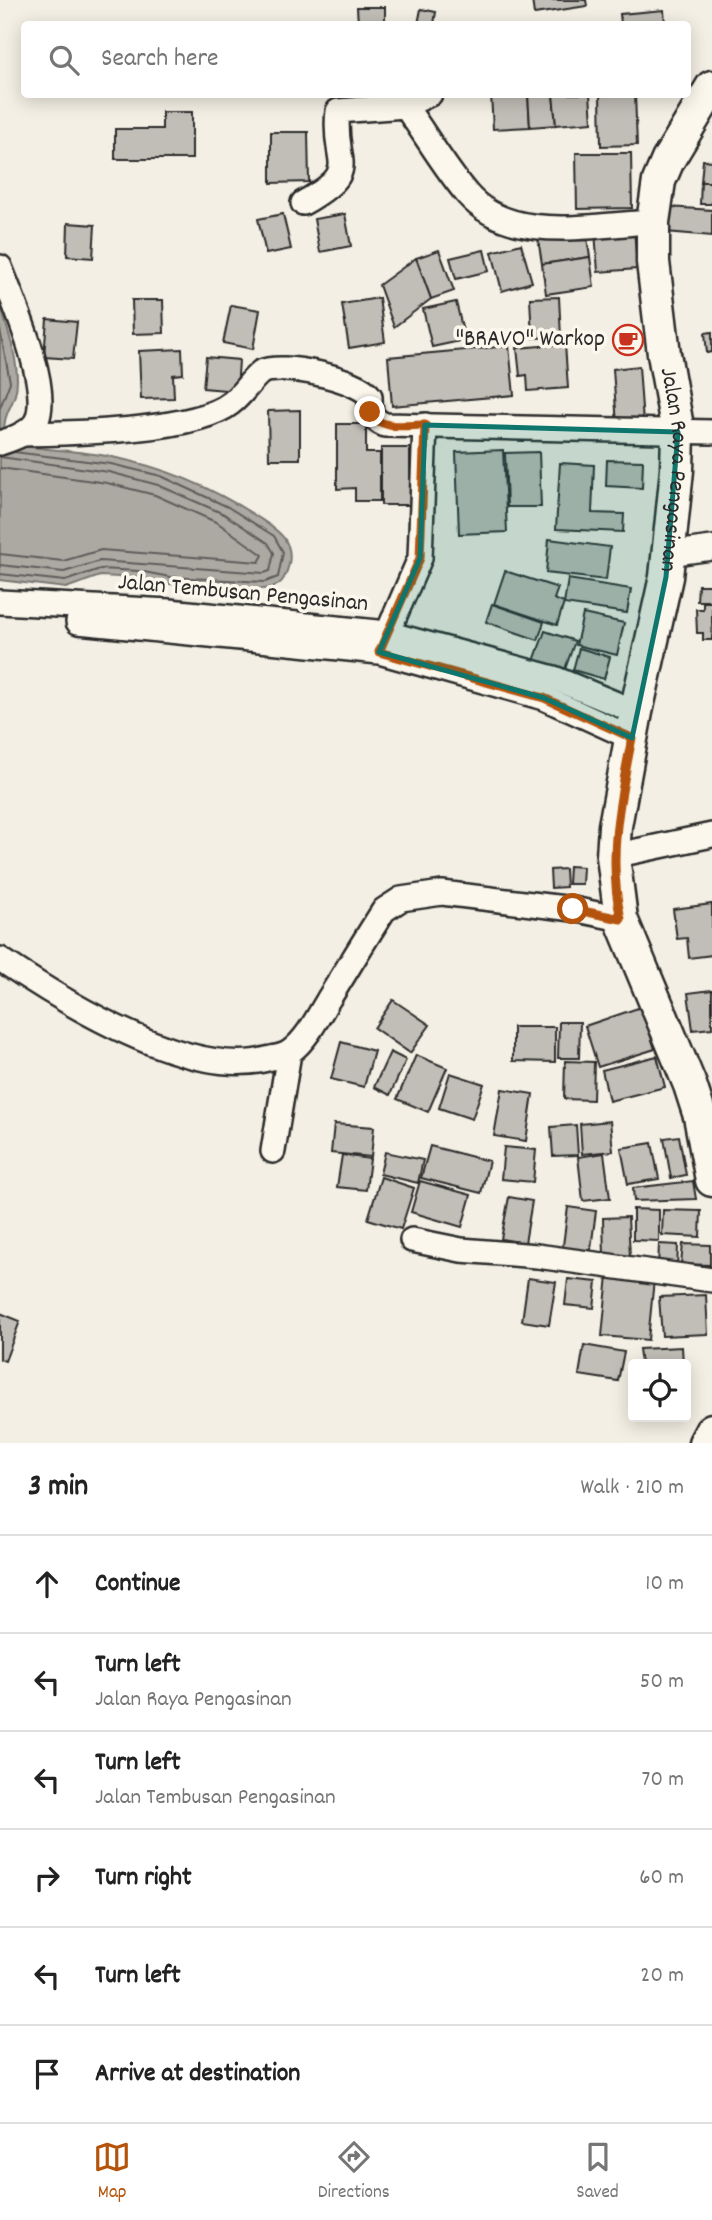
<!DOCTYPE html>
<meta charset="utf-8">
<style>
:root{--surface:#fff;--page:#f2f2f2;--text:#222;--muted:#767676;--line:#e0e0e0;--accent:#b45309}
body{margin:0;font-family:Dekko,sans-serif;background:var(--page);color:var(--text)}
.controls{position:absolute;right:21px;bottom:21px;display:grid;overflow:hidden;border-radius:7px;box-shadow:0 4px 18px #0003}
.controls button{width:63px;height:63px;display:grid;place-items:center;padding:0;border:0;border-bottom:2px solid var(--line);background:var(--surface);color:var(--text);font:35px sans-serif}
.stop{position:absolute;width:21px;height:21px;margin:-16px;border:5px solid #b45309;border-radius:50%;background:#fff}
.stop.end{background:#b45309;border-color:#fff;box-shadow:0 2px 7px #0008}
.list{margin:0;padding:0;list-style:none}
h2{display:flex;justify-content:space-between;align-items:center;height:91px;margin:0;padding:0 28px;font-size:30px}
h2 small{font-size:23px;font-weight:400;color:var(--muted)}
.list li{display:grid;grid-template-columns:46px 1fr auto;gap:21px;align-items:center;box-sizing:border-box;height:98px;padding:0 28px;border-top:2px solid var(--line)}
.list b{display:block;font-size:26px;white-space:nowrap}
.list p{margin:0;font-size:23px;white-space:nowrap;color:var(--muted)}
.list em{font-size:23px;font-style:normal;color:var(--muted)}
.icon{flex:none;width:38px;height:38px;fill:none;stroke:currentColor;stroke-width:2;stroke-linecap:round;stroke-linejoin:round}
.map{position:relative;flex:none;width:712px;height:1443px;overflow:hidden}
.search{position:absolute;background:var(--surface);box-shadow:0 4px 18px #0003;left:21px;right:21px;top:21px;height:77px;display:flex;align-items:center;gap:18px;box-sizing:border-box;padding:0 24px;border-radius:7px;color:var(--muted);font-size:26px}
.sheet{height:679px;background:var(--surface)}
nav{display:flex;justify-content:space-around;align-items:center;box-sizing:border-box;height:98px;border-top:2px solid var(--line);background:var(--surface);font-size:19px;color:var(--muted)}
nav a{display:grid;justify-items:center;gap:4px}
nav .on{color:var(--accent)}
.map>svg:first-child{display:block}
.water{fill:#aca9a2;stroke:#787772;stroke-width:2}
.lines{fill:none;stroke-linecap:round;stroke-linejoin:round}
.shore{stroke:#5f5d5b;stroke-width:2}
.building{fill:#c0beb6;stroke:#2b2b2b;stroke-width:2}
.street-casing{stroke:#2b2b2b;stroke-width:28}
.secondary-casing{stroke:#2b2b2b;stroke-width:37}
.street{stroke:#fbf7ec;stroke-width:23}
.secondary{stroke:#fbf7ec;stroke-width:32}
.route{stroke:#b45309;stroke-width:9}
.marked{fill:#0f766e;fill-opacity:0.2;stroke:#0f766e;stroke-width:5;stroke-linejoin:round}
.labels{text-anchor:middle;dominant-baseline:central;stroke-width:7;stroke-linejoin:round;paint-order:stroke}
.poi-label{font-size:24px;fill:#2b2b2b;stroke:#fbf7ec;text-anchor:end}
.street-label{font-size:24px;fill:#2b2b2b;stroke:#fbf7ec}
</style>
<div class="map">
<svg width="712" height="1443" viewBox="0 0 712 1443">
<rect width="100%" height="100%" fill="#f3efe4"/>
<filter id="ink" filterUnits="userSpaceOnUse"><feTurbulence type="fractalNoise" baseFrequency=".0143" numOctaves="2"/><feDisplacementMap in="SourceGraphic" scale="14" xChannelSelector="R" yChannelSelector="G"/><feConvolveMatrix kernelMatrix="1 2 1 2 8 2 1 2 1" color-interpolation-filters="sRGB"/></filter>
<g filter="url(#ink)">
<path class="water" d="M0,304C7,329 17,354 17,380C17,408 0,408 5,443C40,450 76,450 112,457C164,467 211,487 256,516C275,529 294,538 289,564C285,580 281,586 266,589L169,584L138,578L100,576L66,588L0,580Z"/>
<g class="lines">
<g class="shore">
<path d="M0,330L10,382L0,408"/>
<path d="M0,457L109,472L158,485L224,514L268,543L274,553L270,571L264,573L100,561L64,572L0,565"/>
<path d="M0,468L107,483L155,495L218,523L263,555L259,562L101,550L63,561L0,554"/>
<path d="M0,574L65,581L100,569L139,571L170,577L265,582L278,577L283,552L274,536L228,507L161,476L111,464L14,452"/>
</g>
</g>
<g class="building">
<path d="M532,0H586L587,6L534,14Z"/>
<path d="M357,7H385V24H358Z"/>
<path d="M421,9L436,12L434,24H418Z"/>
<path d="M664,10L665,24H621L620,14Z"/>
<path d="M491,94H528L530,127L493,129Z"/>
<path d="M528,94H553L556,125L530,127Z"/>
<path d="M553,94H590L592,122L556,125Z"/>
<path d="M600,94H635L637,145L601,146Z"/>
<path d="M162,112H192V159H115V129H162Z"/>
<path d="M271,132H308L309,182L271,183Z"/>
<path d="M576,153H631L632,208L577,209Z"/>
<path d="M703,160L712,161V182H701Z"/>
<path d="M701,182H712V204H700Z"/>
<path d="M668,207L712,210V236L666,232Z"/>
<path d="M283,214L291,249L266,254L258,219Z"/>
<path d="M345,214L351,246L320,252L314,219Z"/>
<path d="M68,223L95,225L93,258L67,256Z"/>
<path d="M634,228L637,269L598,272L595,231Z"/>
<path d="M586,232L590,257L542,264L538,238Z"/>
<path d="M521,244L532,282L502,291L492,252Z"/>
<path d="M439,250L454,291L431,299L416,258Z"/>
<path d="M484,250L489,271L456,279L450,258Z"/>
<path d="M590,257L594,287L546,294L542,264Z"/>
<path d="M416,258L431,299L394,327L379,285Z"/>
<path d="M559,297L561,337L532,338L530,298Z"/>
<path d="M379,298L385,342L349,348L342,304Z"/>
<path d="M132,300H163L164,333L133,334Z"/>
<path d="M456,302L465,340L432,347L423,309Z"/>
<path d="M231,305L260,310L253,349L223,343Z"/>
<path d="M47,319L77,322L73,359L44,357Z"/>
<path d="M712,332V352L707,353L705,333Z"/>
<path d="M565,344L568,388L528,391L527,375L520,376L517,348Z"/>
<path d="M509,346L514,395L392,406L388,357Z"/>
<path d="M182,349L183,374L173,375L174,398L141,399L139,351Z"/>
<path d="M206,357L239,360L237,391L203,388Z"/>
<path d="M639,366L643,423L617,425L613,369Z"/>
<path d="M300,410V459H269L268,411Z"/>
<path d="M337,424H366V453H380V501H355V488L337,489Z"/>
<rect x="381" y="448" width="29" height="57"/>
<path d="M503,450L507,532L459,534L456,452Z"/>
<path d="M539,452L541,507H507L505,453Z"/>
<path d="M607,460L643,461L642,488L606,486Z"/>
<path d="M560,463L594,465L592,513L624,514L623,532L556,529Z"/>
<path d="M549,539L610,547L606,580L546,573Z"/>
<path d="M505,571L558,588L554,599L564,603L557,625L494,604Z"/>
<path d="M568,579L631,589L627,613L564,604Z"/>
<path d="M698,585H712V601H697Z"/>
<path d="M703,602H712V640H703V633H697L696,609H703Z"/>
<path d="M492,604L544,622L538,640L486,622Z"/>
<path d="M583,614L624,623L617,655L576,645Z"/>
<path d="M545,631L575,641L564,672L534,661Z"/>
<path d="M579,648L610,657L604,679L573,670Z"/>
<path d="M569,866L583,867L582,884H568Z"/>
<path d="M565,869L566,887L551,888L550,870Z"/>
<path d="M712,904V955L689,958L687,938L677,939L673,909Z"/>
<path d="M712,990V1028L693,1030L688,993Z"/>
<path d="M393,1000L430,1025L410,1053L374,1028Z"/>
<path d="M641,1007L655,1049L598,1067L585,1026Z"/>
<path d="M559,1022H580L579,1058H558Z"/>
<path d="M513,1027H555V1062L513,1061Z"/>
<path d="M341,1042L374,1051L364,1087L331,1079Z"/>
<path d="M390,1052L406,1060L390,1095L374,1087Z"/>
<path d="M416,1055L447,1068L428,1112L397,1099Z"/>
<path d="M657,1056L665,1087L609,1101L602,1070Z"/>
<path d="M565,1061L594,1062L593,1100L564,1099Z"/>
<path d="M450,1073L484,1084L472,1119L439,1108Z"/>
<path d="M502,1089L533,1094L526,1141L494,1136Z"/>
<path d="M610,1121L613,1151L582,1154L580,1124Z"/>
<path d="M334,1124L374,1127L371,1157L331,1153Z"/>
<path d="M576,1125L578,1155L553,1156L551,1127Z"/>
<path d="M679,1136L686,1175L671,1178L664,1138Z"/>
<path d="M652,1143L659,1179L628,1184L621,1148Z"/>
<path d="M430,1146L489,1161L481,1193L421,1178Z"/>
<path d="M504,1147L536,1150L533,1182L501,1179Z"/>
<path d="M385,1152L423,1160L418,1183L380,1174Z"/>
<path d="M604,1153L610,1198L583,1201L578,1157Z"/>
<path d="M342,1155L370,1159L366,1190L337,1187Z"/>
<path d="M381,1177L414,1188L401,1229L368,1219Z"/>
<path d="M420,1181L471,1195L462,1227L411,1212Z"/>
<path d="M693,1181L696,1199L634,1201L633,1188Z"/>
<path d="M509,1197L532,1201L525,1243L501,1239Z"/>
<path d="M568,1207L596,1211L590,1256L562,1253Z"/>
<path d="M633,1209L659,1210V1241L633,1240Z"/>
<path d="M663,1210L701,1211L700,1237L662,1235Z"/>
<path d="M628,1217L630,1256L604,1257L603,1218Z"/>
<path d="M659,1244L678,1245L677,1269L658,1268Z"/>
<path d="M683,1244L710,1245V1265L681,1264Z"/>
<path d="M608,1275L654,1279L648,1340L602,1336Z"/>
<path d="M528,1278L556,1282L549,1325L522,1321Z"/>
<path d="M568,1279L597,1282L594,1308L565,1305Z"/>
<path d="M706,1295L708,1334L662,1336L659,1297Z"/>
<path d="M0,1313L20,1321L5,1361L0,1359Z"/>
<path d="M584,1345L624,1352L618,1381L579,1375Z"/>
<path d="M682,1347L683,1364H641L639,1349Z"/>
</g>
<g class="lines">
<g class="street-casing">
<g id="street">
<path d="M405,106L430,94"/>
<path d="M303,203C365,168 331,165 338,111L405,106C426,135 444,167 467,194C511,245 594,224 653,222"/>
<path d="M0,267C13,301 51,386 37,420C31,433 12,439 0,443"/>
<path d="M24,434C71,433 195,432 231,403C242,395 250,381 261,372C282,362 356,378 370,396C370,411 370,419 385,425L712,432"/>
<path d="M668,554L712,548"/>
<path d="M0,602L169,611L387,633L554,678L636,712"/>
<path d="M78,622L379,652L544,698L632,738"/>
<path d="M381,648L420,558L425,425"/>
<path d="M613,856L712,835"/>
<path d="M0,959C65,1003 193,1082 271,1058C278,1057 286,1055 291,1051C307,1039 318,1017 328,1000C347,970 365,939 384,910L401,899L442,893L573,909L621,919"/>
<path d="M273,1151L289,1053"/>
<path d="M412,1240L461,1250L537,1256L712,1280"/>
</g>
</g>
<g class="secondary-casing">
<g id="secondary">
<path id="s1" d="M712,87L668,160L659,181L653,222V262L664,354L678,432L677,470L666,577L636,712L615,826L613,856L621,919L690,1085L700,1116L712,1180"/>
<path d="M705,1443L712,1430"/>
</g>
</g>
<use href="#street" class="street"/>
<use href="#secondary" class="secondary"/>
</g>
</g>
<g class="lines" filter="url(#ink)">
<path class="route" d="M370,412C380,431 406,425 425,425L420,558L379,652L544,698L632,738C620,799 607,857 621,919L573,909"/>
</g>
<path class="marked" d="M425,425L678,432L666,577L632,738L544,698L379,652L420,558Z"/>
<defs>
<g id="cafe-ring" transform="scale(1.575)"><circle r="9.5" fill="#fbf7ec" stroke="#c8321e" stroke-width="1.5"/><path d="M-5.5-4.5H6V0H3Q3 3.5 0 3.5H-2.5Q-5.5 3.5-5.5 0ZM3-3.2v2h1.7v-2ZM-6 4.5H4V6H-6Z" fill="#c8321e"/></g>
</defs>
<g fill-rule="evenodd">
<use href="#cafe-ring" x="628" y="340"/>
</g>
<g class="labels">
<g class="poi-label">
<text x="605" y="340">"BRAVO" Warkop</text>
</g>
<g class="street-label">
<text stroke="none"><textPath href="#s1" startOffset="399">Jalan Raya Pengasinan</textPath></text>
<text transform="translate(243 594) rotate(5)">Jalan Tembusan Pengasinan</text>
</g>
</g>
</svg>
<div class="controls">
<button><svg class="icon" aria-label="locate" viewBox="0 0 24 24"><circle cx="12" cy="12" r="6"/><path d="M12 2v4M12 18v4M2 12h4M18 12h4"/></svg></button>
</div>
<div class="stop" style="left:573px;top:909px"></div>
<div class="stop end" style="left:370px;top:412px"></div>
<div class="search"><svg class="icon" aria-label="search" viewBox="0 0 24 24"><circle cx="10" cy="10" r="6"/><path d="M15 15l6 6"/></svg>Search here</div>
</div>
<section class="sheet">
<h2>3 min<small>Walk · 210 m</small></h2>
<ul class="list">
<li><svg class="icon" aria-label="ahead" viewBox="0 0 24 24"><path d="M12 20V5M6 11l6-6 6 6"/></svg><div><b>Continue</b></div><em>10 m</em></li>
<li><svg class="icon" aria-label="left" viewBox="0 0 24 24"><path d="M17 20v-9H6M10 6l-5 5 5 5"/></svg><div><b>Turn left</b><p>Jalan Raya Pengasinan</p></div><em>50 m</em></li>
<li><svg class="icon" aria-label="left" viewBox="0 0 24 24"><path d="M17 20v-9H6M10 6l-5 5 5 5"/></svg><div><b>Turn left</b><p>Jalan Tembusan Pengasinan</p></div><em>70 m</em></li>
<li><svg class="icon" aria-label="right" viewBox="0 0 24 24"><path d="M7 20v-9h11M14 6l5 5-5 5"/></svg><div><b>Turn right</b></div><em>60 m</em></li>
<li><svg class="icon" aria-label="left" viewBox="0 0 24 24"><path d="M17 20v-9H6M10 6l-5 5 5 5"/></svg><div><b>Turn left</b></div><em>20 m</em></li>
<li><svg class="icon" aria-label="arrive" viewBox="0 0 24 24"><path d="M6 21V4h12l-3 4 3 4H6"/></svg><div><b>Arrive at destination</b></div></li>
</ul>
</section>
<nav>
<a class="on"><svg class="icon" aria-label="map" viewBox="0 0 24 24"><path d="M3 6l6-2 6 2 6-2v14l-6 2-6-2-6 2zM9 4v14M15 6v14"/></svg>Map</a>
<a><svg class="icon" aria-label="directions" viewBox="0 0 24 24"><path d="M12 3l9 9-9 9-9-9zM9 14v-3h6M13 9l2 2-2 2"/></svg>Directions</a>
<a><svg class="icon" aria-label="saved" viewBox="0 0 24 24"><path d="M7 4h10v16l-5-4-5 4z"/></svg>Saved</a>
</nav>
